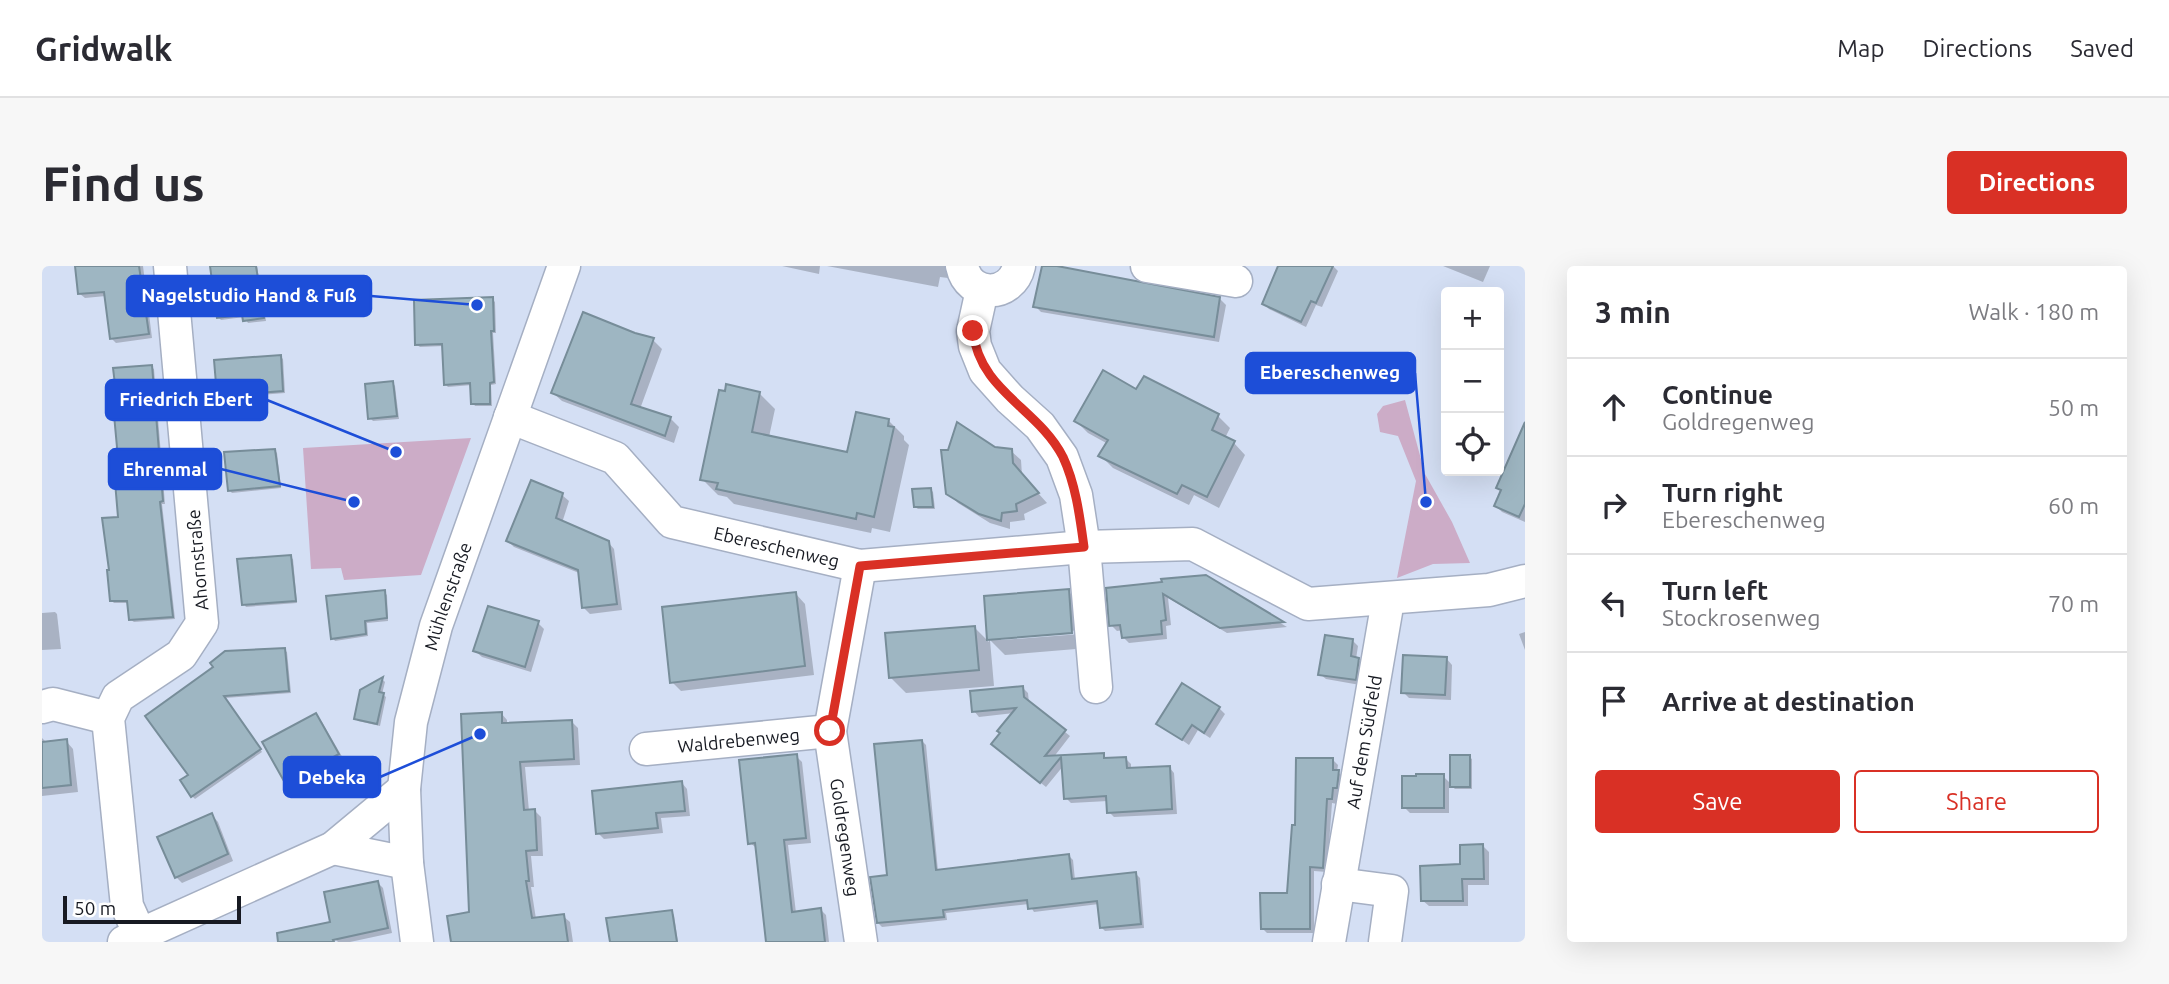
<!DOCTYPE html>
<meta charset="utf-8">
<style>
:root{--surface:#fff;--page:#f7f7f7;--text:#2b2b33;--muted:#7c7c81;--line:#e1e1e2;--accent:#d93025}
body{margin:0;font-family:Ubuntu,sans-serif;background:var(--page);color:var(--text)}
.controls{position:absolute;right:21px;top:21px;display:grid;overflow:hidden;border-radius:7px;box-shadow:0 7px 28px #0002}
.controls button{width:63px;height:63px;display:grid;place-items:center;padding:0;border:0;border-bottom:2px solid var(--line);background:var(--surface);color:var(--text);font:35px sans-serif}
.scale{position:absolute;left:21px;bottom:18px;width:178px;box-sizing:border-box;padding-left:7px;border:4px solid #171a22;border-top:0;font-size:19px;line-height:24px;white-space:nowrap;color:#171a22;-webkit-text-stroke:5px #fff;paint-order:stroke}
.stop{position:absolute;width:21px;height:21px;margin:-16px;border:5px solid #d93025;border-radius:50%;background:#fff}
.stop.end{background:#d93025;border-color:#fff;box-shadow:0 2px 7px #0008}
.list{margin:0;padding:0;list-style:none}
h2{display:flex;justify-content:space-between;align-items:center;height:91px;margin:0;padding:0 28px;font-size:30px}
h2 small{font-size:23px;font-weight:400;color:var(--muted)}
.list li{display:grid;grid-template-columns:46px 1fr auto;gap:21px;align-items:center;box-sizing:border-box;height:98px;padding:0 28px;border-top:2px solid var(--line)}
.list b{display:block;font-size:26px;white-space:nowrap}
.list p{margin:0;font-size:23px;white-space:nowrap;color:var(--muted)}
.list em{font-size:23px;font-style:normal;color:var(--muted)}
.actions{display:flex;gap:14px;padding:21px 28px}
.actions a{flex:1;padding:16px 0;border:2px solid var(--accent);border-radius:7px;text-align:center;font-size:24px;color:var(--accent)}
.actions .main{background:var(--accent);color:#fff}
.icon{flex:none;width:38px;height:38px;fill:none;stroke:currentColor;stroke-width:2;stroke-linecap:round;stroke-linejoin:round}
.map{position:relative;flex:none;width:1483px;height:676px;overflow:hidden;border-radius:7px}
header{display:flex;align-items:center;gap:42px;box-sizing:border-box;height:98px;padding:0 35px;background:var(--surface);border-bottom:2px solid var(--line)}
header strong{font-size:33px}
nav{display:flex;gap:38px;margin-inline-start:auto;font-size:24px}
.intro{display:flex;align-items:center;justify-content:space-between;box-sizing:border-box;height:168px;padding:0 42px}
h1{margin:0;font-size:49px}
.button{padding:18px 32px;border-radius:7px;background:var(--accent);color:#fff;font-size:24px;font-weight:700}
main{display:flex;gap:42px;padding:0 42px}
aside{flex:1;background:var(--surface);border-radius:7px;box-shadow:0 7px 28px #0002}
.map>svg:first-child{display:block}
.green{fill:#ccacc7}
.shadow{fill:#0003;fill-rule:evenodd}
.building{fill:#9eb6c2;stroke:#778d99;stroke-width:2}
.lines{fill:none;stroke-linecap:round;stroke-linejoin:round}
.minor-casing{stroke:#a5afc3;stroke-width:35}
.minor{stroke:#fff;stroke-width:32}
.route{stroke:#d93025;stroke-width:9}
.labels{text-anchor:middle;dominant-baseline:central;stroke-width:5;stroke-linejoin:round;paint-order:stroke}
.street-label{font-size:18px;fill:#171a22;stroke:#fff}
.leader{fill:none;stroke:#1d4ed8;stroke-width:2.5}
.callout-dot{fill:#1d4ed8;stroke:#fff;stroke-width:2.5}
.callout{fill:#1d4ed8;stroke:#1d4ed8;stroke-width:2.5}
.callout-label{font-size:19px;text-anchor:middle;font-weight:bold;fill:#fff}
</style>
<header>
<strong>Gridwalk</strong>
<nav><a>Map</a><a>Directions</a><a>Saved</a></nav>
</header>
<div class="intro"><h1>Find us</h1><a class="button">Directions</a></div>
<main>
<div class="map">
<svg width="1483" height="676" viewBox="0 0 1483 676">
<rect width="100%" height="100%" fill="#d4dff4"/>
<g class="green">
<path d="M1363,134L1383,208L1410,256L1428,297L1391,298L1355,312L1374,215L1356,170L1338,166L1335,148L1341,140Z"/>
<path d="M429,172L379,309L302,314L299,302L269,303L261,182Z"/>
</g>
<g class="shadow">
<path d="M35,0H101L110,72L74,77L69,72L64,30L43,32L38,28Z"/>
<path d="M171,0H215L224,55L206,57L202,51L179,54L177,52Z"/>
<path d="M740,0H778L777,8Z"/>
<path d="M785,0H908L906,12L898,11L896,21Z"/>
<path d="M1001,0L1178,33L1184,39L1177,76L999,46L993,40Z"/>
<path d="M1238,0H1291L1296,5L1280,41L1274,39L1264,61L1227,43L1222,38Z"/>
<path d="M1401,0H1448L1441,16Z"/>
<path d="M450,33L453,36L454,67H451L454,118L449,119L450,140H433L431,137L430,119L406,121L403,118L402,80L378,81L375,79Z"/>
<path d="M611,74L620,83L598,143L628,152L637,161L632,177L520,135L511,127Z"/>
<path d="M238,90L241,93L243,127L179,132L177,129Z"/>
<path d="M109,101L112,103L123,238H120L133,353L92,356L89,354L87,337H72L69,334L78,253V193Z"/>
<path d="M1103,112L1176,150L1188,162L1183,172L1192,177L1203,189L1177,242L1152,229L1147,239L1071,202L1059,190L1066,178L1046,167L1034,155L1095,126Z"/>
<path d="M351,117L353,120L357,153L331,155L328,152Z"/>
<path d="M717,127L733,143L727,171L806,188L847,155L862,170V174L867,179L848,266L830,262L829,267L692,238L685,231L676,229L660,213Z"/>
<path d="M1483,161V256L1460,246L1454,240L1460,226L1456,221Z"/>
<path d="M952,183L969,185L979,194L980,209L1005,237L982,248L983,254L968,256V263L948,257L916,237L906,227Z"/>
<path d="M233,185L235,187L239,222L190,227L187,224Z"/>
<path d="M888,223L891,226L893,243H876L873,241Z"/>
<path d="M520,229L527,235L520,257L566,276L572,283L580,344L548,348L542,342L537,307L472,281L466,275Z"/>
<path d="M248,291L251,293L255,337L204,341L202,338Z"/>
<path d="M1163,311L1245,361L1185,367L1126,332L1129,359L1124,360L1125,373L1087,377L1081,371V364L1075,365L1069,359L1066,323Z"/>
<path d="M1026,325L1042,341L1046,382L963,389L948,374L952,420L864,427L848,411L932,361L947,376L944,332ZM1039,364V368L959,374V371Z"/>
<path d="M342,326L345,329L346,355L325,357L326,370L293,375L291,372Z"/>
<path d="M754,328L763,338L772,409L639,425L630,416Z"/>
<path d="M13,346L15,348L19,383L0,384V347Z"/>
<path d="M496,357L502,363L489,406L440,391L433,385Z"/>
<path d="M1483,366V384L1477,368Z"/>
<path d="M1311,375L1316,380L1314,393L1322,398L1318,419L1284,413L1278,408Z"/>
<path d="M242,384L245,386L249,427L183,432L220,486L153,533L150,530L148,509L105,450Z"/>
<path d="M1404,392L1410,399L1409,434L1367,432L1361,426Z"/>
<path d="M341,414L343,416L340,428L344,431L338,460L316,455L314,453L320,425Z"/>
<path d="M981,422L986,427L987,437L1028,470L1011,492L1061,489L1066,494L1084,493L1089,498V503L1127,501L1132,507L1135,548L1072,551L1067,546L1066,535L1029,537L1024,532L1022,499L1004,521L956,483L972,447L937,451L932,445Z"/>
<path d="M1177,442L1183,448L1168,472L1156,464L1147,479L1116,457Z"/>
<path d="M459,447L465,454V459L530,456L536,462L538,499L483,501L487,545H493L499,551L501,590H489L492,621H489L494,653L521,650L528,656L531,676H411L407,651L429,648Z"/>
<path d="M274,449L280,456L302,494L251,522L245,516Z"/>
<path d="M0,472L5,477L24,475L31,483L36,526L0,530Z"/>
<path d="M880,475L884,479L896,605L1027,590L1031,594L1033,614L1094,608L1098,612L1102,662L1063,665L1060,662L1057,638L992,646L987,638L904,647L905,654L840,661L836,657Z"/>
<path d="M754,490L760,496L769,577L746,579L754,647L778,643L784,649L787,676H726L716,583L708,577Z"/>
<path d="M1427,491L1430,493V523H1413L1407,518V547H1368L1362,541L1401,510L1410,519Z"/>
<path d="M1291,494L1296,499L1295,505L1301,511L1299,526H1295V538L1290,537L1285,606L1272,605V667H1225L1220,662L1247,628L1255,561Z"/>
<path d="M640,517L645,523L648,550L619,552L621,567L562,573L556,567Z"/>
<path d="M170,549L176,556L191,595L140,617L134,611Z"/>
<path d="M1441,580L1447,586V619H1426V640H1387L1380,634Z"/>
<path d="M336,617L341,622L350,667L308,676H296L293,673Z"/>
<path d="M630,646L632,649L636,676H570L566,654Z"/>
</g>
<g class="building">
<path d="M33,0H97L107,68L68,73L62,26L36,28Z"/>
<path d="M168,0H214L222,52L201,55L200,49L175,52Z"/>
<path d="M1000,0H1015L1178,31L1172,71L991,41Z"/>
<path d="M1236,0H1291L1274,37L1269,35L1259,56L1220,38Z"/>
<path d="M451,31L452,65H449L452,116L448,117V138H429L428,117L402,119L400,78L373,79L372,34Z"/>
<path d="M541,46L593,67L612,72L589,138L629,151L623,170L509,127Z"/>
<path d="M239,89L241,125L175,130L172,94Z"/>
<path d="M110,99L121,235L118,236L131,351L87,354L85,335H68L65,304H67L60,252L76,251L71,192H76L70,127H74L71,102Z"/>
<path d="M1061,104L1094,123L1102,110L1177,148L1170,164L1193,175L1165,231L1140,219L1135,228L1056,190L1066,174L1032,155Z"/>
<path d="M351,115L355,150L326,153L323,118Z"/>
<path d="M684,118L718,126L710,166L805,186L814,146L847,153L846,160L852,161L832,251L815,247L814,253L674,223L676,217L658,214L677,124L683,125Z"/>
<path d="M915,156L953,181L970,183L971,197L997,227L974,238L975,245L960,247L959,255L937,248L904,228L899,184H906Z"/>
<path d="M1483,156V238L1477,251L1452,240L1459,224L1454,222Z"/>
<path d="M233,183L238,220L186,225L182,186Z"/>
<path d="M489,214L521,227L514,252L567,275L575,338L540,342L536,304L464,275Z"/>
<path d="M889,222L891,241H872L870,223Z"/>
<path d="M249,289L254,335L200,339L195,293Z"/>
<path d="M1164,309L1242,356L1178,362L1121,328L1124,354L1119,355L1120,368L1080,372L1078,359L1067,360L1064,322L1120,316L1119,313Z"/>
<path d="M1027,323L1030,367L945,374L942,330Z"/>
<path d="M343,324L345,352L323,355L324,368L289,373L284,330Z"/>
<path d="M754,326L763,400L628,417L620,341Z"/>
<path d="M446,340L497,355L483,401L431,385Z"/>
<path d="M933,360L937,404L847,412L843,367Z"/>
<path d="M1283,369L1311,373L1309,390L1317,392L1314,414L1276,409Z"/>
<path d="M243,382L247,425L182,430L219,483L149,531L138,514L146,509L103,450L171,401L168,397L183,385Z"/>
<path d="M1361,389L1405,391L1403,429L1359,427Z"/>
<path d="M341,411L337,426L342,427L335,458L312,453L318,424Z"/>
<path d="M1140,417L1178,441L1162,467L1150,459L1140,474L1114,458Z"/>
<path d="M981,420L982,431L1024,464L1003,490L1062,487V492L1084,491L1085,502L1128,500L1130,543L1065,547L1064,530L1022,533L1019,491L998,517L949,478L958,467L955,465L974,442L930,446L928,425Z"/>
<path d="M460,446V457L530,454L532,493L478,496L482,544L493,543L495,584L484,585L487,615H484L490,652L522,648L526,676H409L405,650L427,646L419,448Z"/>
<path d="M274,447L297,488L243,517L220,476Z"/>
<path d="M25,473L29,519L0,522V476Z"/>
<path d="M880,474L894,604L1027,588L1030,613L1094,606L1099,658L1058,662L1055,635L986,643L985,634L901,644L902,651L835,657L828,611L845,609L832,478Z"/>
<path d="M755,488L764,572L742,574L750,646L779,642L783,676H724L713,577L706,578L697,494Z"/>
<rect x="1408" y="489" width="20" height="32"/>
<path d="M1254,492H1291V504H1297L1295,522H1291L1290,533H1285L1281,602L1268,601V663H1219L1218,627H1245L1250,559H1253Z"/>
<path d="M1374,508H1402V542H1360V510H1374Z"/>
<path d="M640,515L643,545L614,547L616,562L554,568L550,525Z"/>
<path d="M170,547L186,588L133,612L115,571Z"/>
<path d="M1441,578L1442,613H1420L1421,635H1379L1378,600L1418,598V579Z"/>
<path d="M336,615L346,662L291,674L292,676H236L235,667L288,656L282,626Z"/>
<path d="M630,644L635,676H568L564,652Z"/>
</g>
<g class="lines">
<g class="minor-casing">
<g id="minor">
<path d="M920,0C927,33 970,32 977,0"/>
<path d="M1105,0L1194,15"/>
<path d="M940,24L931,65L933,80L943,105L968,133L998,160L1020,191L1034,229L1042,281L1054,421"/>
<path id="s1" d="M468,151L573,192L630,256L818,300L1042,281L1151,278L1266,338L1447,324L1483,315"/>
<path id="s2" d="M818,300L788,465L819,676"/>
<path d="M0,441L11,438L66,452"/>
<path id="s3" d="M604,483L788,465"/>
<path d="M291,582L365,597"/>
<path d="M1296,618L1350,625L1343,676"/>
<path d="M98,669L85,640L66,452L76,431L139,389L160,357L128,0"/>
<path d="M82,676L291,582L362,523"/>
<path id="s4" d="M375,676L365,597L362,523L369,456L394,360L522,0"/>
<path id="s5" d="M1287,676L1344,346L1343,333"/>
</g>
</g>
<use href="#minor" class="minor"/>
</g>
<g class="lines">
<path class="route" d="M788,465L818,300L1042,281C1038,252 1034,219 1021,191C996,142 937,125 931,65"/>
</g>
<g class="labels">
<g class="street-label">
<text stroke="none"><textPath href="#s1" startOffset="306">Ebereschenweg</textPath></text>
<text transform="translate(155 294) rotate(-95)">Ahornstraße</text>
<text stroke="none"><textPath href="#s4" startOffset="352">Mühlenstraße</textPath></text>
<text stroke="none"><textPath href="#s3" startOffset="93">Waldrebenweg</textPath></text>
<text stroke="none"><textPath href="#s5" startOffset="203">Auf dem Südfeld</textPath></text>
<text stroke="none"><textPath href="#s2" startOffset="275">Goldregenweg</textPath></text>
</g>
</g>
<path class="leader" d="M435 39L329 30M1384 236L1373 107M354 186L225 134M312 236L179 203M438 468L338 511"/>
<g class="callout-dot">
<circle cx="435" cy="39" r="7"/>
<circle cx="1384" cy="236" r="7"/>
<circle cx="354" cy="186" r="7"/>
<circle cx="312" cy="236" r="7"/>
<circle cx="438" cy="468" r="7"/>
</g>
<g class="callout">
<rect x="85" y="10" width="244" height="40" rx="7"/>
<rect x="1204" y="87" width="169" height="40" rx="7"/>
<rect x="64" y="114" width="161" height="40" rx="7"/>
<rect x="67" y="183" width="112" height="40" rx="7"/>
<rect x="242" y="491" width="96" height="40" rx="7"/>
</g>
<g class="callout-label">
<text x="207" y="36">Nagelstudio Hand &amp; Fuß</text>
<text x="1288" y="113">Ebereschenweg</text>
<text x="144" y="140">Friedrich Ebert</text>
<text x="123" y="210">Ehrenmal</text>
<text x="290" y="518">Debeka</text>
</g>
</svg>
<div class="controls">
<button>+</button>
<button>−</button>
<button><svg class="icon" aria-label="locate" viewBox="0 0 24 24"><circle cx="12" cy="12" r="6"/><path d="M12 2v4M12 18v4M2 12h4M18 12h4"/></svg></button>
</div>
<div class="scale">50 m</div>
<div class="stop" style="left:788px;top:465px"></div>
<div class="stop end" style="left:931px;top:65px"></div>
</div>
<aside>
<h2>3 min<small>Walk · 180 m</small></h2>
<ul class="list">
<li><svg class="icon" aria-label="ahead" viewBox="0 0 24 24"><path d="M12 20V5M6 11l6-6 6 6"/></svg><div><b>Continue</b><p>Goldregenweg</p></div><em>50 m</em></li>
<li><svg class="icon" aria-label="right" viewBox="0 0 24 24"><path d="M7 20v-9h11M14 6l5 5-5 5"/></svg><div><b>Turn right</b><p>Ebereschenweg</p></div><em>60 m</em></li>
<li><svg class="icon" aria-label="left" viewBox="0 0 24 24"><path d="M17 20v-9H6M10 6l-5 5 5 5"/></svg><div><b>Turn left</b><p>Stockrosenweg</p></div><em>70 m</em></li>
<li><svg class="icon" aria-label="arrive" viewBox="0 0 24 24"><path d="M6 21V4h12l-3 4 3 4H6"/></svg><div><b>Arrive at destination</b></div></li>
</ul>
<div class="actions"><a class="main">Save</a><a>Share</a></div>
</aside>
</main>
